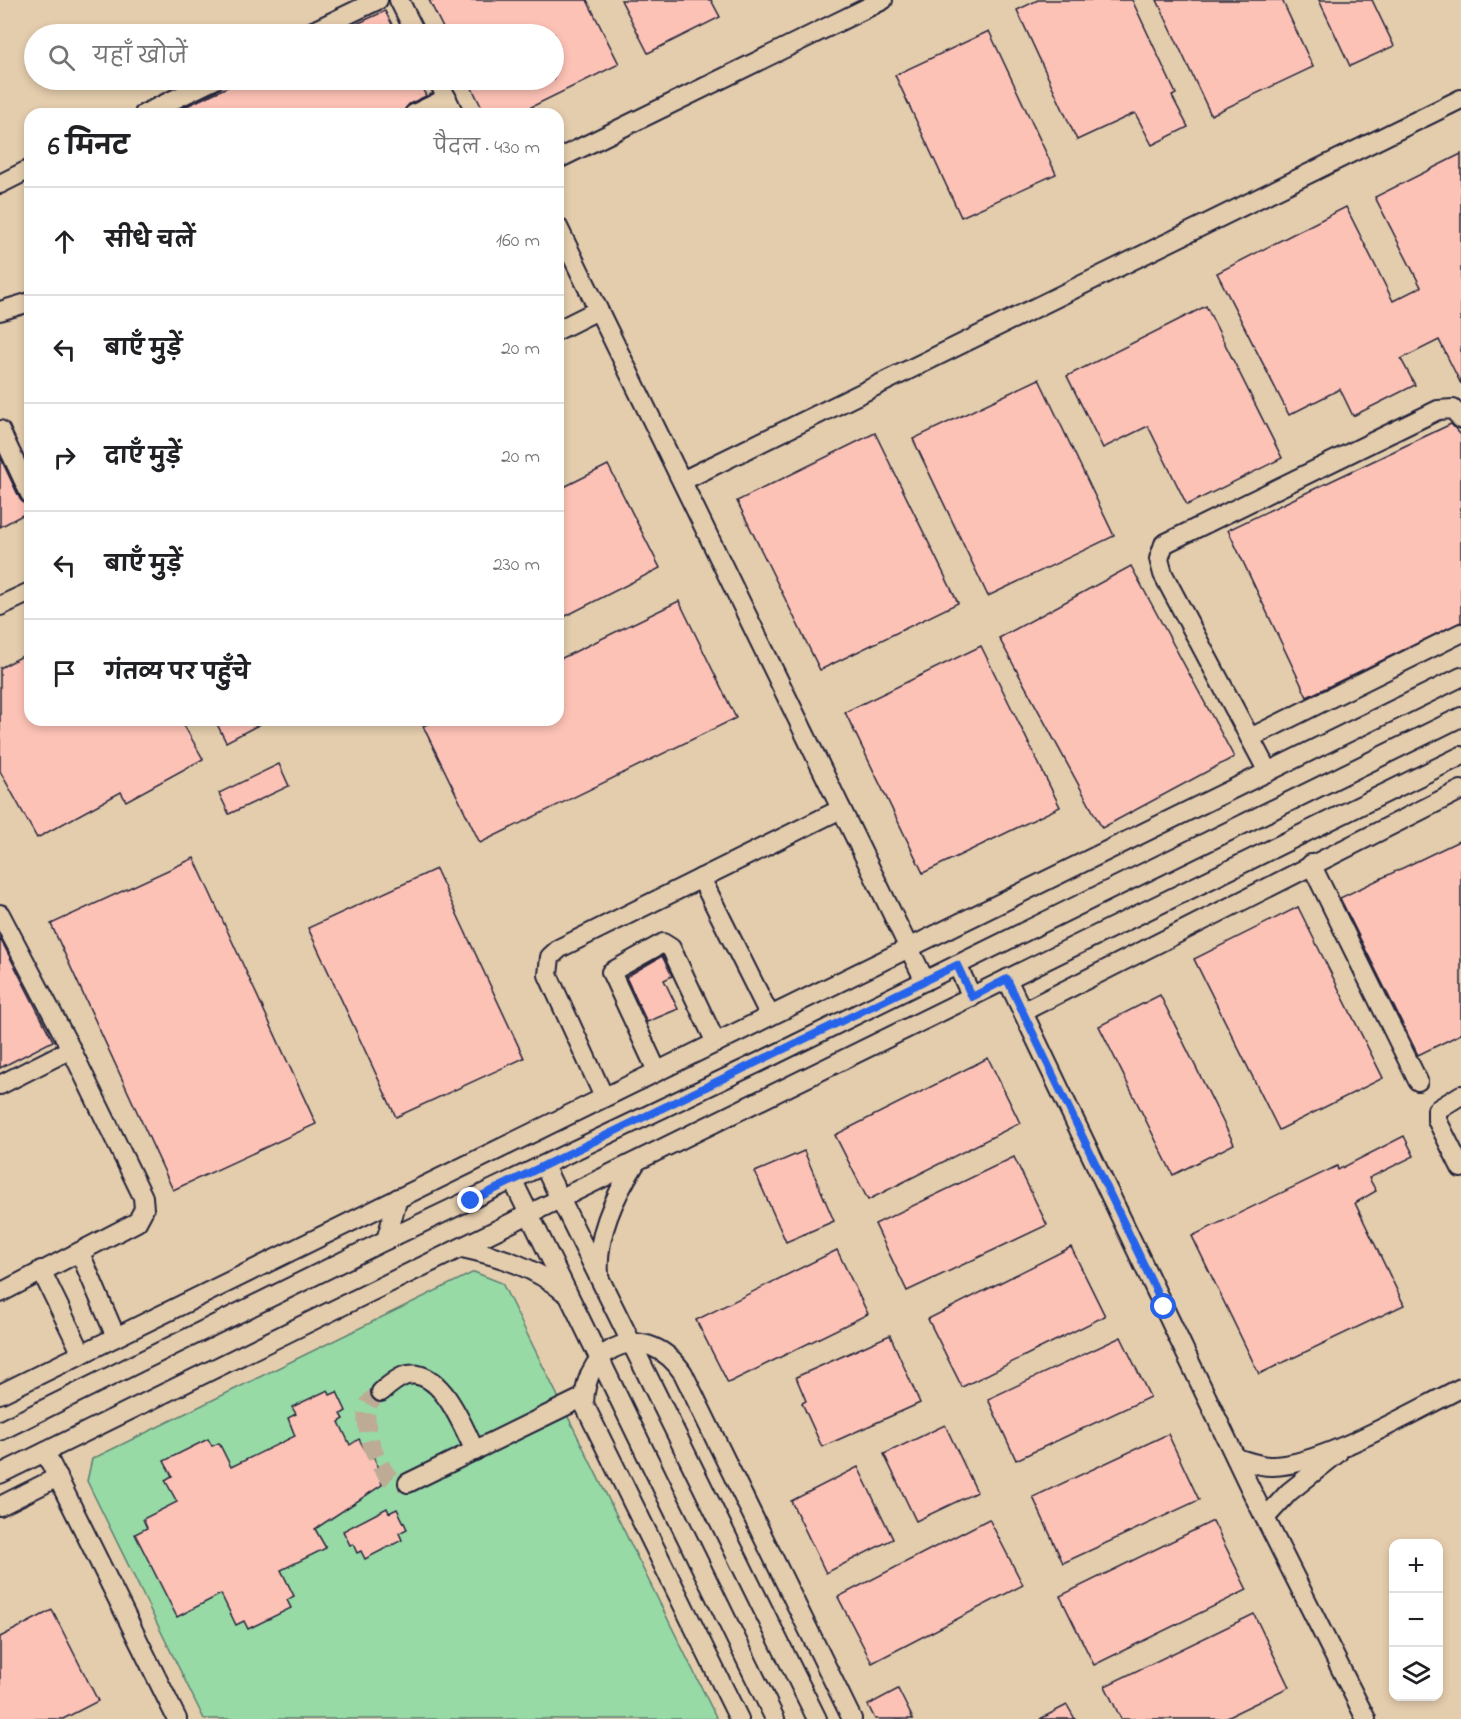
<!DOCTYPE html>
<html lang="hi">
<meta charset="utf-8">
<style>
:root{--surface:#fff;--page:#f6f6f6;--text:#202124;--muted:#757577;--line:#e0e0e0}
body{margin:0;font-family:"Indie Flower","Playpen Sans Deva",sans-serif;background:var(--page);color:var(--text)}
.controls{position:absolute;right:18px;bottom:18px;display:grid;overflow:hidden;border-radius:12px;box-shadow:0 3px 9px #0003}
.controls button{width:54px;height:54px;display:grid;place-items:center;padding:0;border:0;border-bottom:2px solid var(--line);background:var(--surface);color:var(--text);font:30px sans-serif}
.stop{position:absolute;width:18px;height:18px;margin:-14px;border:4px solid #2563eb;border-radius:50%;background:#fff}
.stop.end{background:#2563eb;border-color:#fff;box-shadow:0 2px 6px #0008}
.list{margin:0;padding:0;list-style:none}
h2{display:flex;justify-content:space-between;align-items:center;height:78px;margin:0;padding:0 24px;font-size:26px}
h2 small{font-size:20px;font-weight:400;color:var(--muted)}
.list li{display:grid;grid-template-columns:39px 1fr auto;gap:18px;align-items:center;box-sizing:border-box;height:108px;padding:0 24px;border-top:2px solid var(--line)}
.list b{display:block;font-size:22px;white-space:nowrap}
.list em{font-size:20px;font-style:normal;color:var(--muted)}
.icon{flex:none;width:33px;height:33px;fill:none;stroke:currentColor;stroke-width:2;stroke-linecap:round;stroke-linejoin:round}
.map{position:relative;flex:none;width:1461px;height:1719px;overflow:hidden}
.search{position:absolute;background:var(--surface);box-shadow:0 3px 9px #0003;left:24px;top:24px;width:540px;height:66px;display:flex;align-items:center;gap:15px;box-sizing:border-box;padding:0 21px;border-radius:33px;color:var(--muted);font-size:22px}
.panel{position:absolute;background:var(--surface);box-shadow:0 3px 9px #0003;left:24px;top:108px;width:540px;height:618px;border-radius:18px}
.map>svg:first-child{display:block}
.green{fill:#97daa6;stroke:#5c7e70;stroke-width:1.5}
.building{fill:#fdc2b6;stroke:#22223b;stroke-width:1.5}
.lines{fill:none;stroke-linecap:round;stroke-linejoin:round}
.minor-tunnel{stroke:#bdab96;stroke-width:18;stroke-dasharray:18 9;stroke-linecap:butt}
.minor-casing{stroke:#22223b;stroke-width:22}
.minor{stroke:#e4cdad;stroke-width:18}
.route{stroke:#2563eb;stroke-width:8}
</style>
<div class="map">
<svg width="1461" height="1719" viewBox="0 0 1461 1719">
<rect width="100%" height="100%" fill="#e4cdad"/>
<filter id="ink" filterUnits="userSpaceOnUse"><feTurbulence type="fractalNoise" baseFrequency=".0167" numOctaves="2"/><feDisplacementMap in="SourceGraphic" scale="12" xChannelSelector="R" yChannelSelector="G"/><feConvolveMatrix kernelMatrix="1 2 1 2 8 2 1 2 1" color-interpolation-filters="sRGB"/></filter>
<g filter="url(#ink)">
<path class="green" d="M474,1272L502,1283L717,1719H204L87,1481L92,1459Z"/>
<g class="building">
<path d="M429,0H587L619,64L517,114H485L468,80H554V34H446Z"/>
<path d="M621,0H711L720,17L648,53Z"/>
<path d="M1038,0H1132L1176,94L1172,96L1188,127L1152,145L1135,113L1077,140L1017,10Z"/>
<path d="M1157,0H1282L1313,67L1211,115Z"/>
<path d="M1319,0H1372L1394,46L1350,66Z"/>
<path d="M385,11L397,34H335Z"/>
<path d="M989,31L1056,174L961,217L895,75Z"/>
<path d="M242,80H418L426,96L409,104L403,114H170Z"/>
<path d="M1461,154V384L1439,340L1401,359L1415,385L1353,416L1340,389L1289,415L1217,273L1346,207L1393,301L1421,287L1375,197Z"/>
<path d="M1206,306L1282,458L1187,505L1148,426L1103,448L1067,376Z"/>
<path d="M1039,379L1114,536L988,596L913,439Z"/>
<path d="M1451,424L1461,435V622L1307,697L1228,530Z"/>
<path d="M875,433L958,603L820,670L737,501Z"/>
<path d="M0,457L20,499L30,511L0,527Z"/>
<path d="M608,465L660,568L558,620V490Z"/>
<path d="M1131,566L1234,757L1102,828L999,638Z"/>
<path d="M679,601L736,718L480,843L423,726L436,720H558V660Z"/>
<path d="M981,646L1060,807L923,873L845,712Z"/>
<path d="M30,652V720H181L203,759L126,801L121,792L37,838L0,771V668Z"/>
<path d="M215,720H268L226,742Z"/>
<path d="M279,764L289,786L229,814L219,793Z"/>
<path d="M1461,840V1034L1418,1055L1340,898Z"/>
<path d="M194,858L316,1124L173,1190L51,924Z"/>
<path d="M436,869L524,1058L396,1117L308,928Z"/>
<path d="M1298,907L1383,1078L1279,1130L1194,959Z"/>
<path d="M0,938L53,1041L0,1068Z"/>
<path d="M662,956L672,976L664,980L678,1009L647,1022L626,977Z"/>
<path d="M1160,995L1234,1144L1173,1175L1099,1026Z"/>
<path d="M988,1058L1020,1123L868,1200L835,1135Z"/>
<path d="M1404,1136L1414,1156L1369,1178L1376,1191L1355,1203L1404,1305L1259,1374L1192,1236L1337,1166L1338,1170Z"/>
<path d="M804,1151L834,1221L786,1242L755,1172Z"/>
<path d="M1014,1157L1047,1225L907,1291L875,1224Z"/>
<path d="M1071,1247L1105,1316L962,1387L928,1319Z"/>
<path d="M837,1250L868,1314L728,1383L696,1320Z"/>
<path d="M890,1335L920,1403L822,1447L802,1403L806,1401L796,1377Z"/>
<path d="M1121,1337L1150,1397L1016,1460L988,1399Z"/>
<path d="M328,1390L330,1395L337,1392L346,1411L341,1414L344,1419L339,1422L350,1445L359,1439L364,1448L375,1458L382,1485L315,1529L326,1548L281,1570L294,1596L287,1600L291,1608L248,1629L244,1621L236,1625L221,1594L177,1617L135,1534L147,1528L143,1519L177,1502L165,1480L172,1476L164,1461L208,1439L212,1446L219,1443L231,1467L295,1436L288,1418L296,1414L292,1407Z"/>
<path d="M945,1425L977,1492L916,1521L884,1454Z"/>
<path d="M1168,1434L1199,1500L1063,1563L1033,1497Z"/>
<path d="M858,1467L893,1539L826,1573L791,1501Z"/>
<path d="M387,1508L389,1513L397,1509L407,1529L399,1533L402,1540L365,1559L361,1551L357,1553L353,1544L350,1545L343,1531Z"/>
<path d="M989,1519L1023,1585L872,1663L838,1597Z"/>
<path d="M1213,1521L1247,1590L1094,1665L1060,1596Z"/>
<path d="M52,1610L98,1701L63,1719H0V1637Z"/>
<path d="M1254,1614L1289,1687L1223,1719H1121L1105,1686Z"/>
<path d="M898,1689L913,1719H875L868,1705Z"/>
<path d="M1067,1705L1075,1719H1040Z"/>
</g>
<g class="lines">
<path class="minor-tunnel" d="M381,1392C376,1396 371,1399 368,1405C361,1423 377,1472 395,1482C398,1483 404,1483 408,1483"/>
<g class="minor-casing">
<g id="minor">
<path d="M399,0L416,34"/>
<path d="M307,34L378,0"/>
<path d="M438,80L454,114"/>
<path d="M144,114L214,80"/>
<path d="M414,114L447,98"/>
<path d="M558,159L883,0"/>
<path d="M0,184L30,169"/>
<path d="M558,227L925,981"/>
<path d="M0,311L30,302"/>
<path d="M558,330L598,310"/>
<path d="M0,430L30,494"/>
<path d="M682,481L1461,99"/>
<path d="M0,606L30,592"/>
<path d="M1250,738L1461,633"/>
<path d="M1268,772L1163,574L1159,559L1164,544L1438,410L1453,409L1461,419"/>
<path d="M1311,864L1418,1081"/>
<path d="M701,878L770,1016"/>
<path d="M0,914L71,1049L143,1197L144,1209L137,1222L0,1293"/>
<path d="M957,965L972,997"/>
<path d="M1007,979L1251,1490L1366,1719"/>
<path d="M1024,1011L1461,790"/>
<path d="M657,1071L611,972L663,943L671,948L716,1043"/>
<path d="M0,1085L71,1049"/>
<path d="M1461,1095L1437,1110V1120L1461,1168"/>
<path d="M604,1097L548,975L550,957L560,948L841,809"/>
<path d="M544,1166L817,1719"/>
<path d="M513,1181L775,1719"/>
<path d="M386,1240L398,1198"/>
<path d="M462,1248C499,1256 535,1267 564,1292"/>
<path d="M80,1253L116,1337"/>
<path d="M41,1270L82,1354"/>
<path d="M599,1274C596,1235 614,1197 635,1164"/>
<path d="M381,1392C388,1386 396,1379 404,1376C440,1364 463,1427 475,1451"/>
<path d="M0,1394L1461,677"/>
<path d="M0,1431L386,1240L770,1057L1461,717"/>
<path d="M45,1452L177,1719"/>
<path d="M1236,1458C1247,1461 1261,1467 1273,1466C1323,1465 1414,1411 1461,1388"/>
<path d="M0,1474L1461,756"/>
<path d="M408,1483L584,1397"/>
<path d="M0,1506L58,1477"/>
<path d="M1265,1518L1289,1492L1338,1453"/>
<path d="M739,1719L584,1404C585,1341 648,1321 683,1373L852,1719"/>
</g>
</g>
<use href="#minor" class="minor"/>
</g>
</g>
<g class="lines" filter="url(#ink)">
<path class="route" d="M471,1201L957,965L972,997L1007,979L1164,1307"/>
</g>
</svg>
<div class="controls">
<button>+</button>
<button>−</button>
<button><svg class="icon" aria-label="layers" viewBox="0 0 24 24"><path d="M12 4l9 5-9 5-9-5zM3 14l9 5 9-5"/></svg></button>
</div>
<div class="stop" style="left:1164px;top:1307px"></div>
<div class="stop end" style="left:471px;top:1201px"></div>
<div class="search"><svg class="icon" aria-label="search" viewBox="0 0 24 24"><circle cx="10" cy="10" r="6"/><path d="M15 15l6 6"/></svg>यहाँ खोजें</div>
<section class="panel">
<h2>6 मिनट<small>पैदल · 430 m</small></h2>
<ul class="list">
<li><svg class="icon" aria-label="ahead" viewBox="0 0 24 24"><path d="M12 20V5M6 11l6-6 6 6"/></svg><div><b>सीधे चलें</b></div><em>160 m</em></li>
<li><svg class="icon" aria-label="left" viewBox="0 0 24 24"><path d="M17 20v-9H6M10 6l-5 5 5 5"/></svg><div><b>बाएँ मुड़ें</b></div><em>20 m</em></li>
<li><svg class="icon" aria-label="right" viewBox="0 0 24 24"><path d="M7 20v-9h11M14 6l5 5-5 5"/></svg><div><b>दाएँ मुड़ें</b></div><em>20 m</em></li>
<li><svg class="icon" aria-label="left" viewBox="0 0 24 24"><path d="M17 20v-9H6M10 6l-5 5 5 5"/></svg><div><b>बाएँ मुड़ें</b></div><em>230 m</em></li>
<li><svg class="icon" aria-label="arrive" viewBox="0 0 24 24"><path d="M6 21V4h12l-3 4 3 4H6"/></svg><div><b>गंतव्य पर पहुँचे</b></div></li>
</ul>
</section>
</div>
